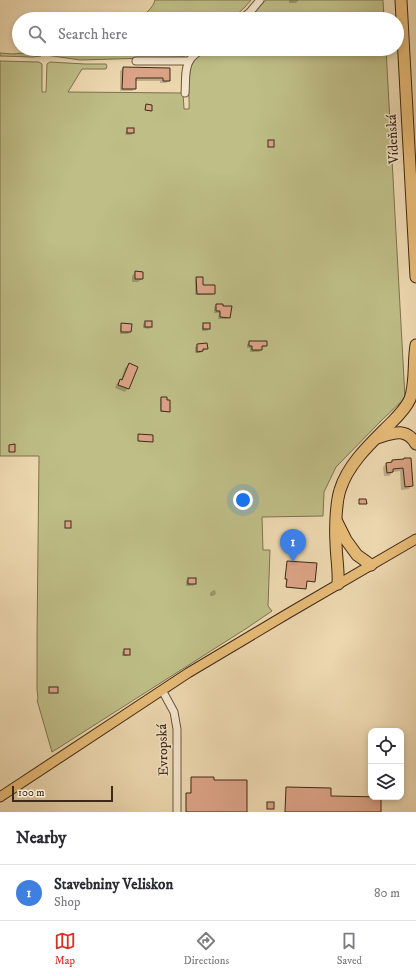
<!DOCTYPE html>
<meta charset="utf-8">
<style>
:root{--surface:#fff;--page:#f2f2f3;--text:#2b2b33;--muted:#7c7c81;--line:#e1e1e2;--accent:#d93025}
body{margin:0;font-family:"IM FELL DW Pica",serif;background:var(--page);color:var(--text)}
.controls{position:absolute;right:12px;bottom:12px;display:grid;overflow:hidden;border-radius:8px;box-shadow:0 2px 6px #0003}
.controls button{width:36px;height:36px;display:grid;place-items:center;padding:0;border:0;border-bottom:1px solid var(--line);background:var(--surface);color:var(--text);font:20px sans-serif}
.scale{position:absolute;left:12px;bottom:10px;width:101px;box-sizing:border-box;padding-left:4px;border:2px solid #3e2818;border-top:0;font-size:11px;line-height:14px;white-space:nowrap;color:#3e2818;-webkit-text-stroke:3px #f4e6cc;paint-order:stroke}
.you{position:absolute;left:243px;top:500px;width:14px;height:14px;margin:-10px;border:3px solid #fff;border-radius:50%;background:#1a73e8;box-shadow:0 0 0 6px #1a73e833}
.badge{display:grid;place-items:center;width:26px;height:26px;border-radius:50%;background:var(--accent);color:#fff;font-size:13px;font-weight:700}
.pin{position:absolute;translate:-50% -33px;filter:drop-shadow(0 1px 2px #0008)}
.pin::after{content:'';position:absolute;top:21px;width:14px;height:12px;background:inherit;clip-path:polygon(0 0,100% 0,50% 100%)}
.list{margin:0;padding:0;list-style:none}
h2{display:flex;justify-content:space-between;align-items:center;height:52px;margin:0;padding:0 16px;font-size:17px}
h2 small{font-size:13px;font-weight:400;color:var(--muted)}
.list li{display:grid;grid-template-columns:26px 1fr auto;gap:12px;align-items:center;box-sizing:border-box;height:56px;padding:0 16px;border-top:1px solid var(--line)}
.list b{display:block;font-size:15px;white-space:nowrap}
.list p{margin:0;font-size:13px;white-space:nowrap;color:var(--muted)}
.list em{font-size:13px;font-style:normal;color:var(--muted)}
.icon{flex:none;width:22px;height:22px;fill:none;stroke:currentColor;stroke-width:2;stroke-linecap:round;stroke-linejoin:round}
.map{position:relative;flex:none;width:416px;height:812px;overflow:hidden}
.search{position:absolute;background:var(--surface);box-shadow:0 2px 6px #0003;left:12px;right:12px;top:12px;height:44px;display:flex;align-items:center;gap:10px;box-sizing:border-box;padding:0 14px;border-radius:22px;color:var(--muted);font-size:15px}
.sheet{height:108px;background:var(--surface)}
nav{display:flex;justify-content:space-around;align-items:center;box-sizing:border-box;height:56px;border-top:1px solid var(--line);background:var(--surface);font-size:11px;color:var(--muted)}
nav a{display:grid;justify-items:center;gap:2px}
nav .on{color:var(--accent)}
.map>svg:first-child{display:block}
.green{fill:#bfbe87;stroke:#7e7350}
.shadow{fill:#0003}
.building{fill:#dca487;stroke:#3e2818}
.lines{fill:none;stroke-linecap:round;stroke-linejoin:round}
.minor-casing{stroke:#6a543e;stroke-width:9}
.major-casing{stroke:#3e2818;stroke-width:11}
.highway-casing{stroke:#3e2818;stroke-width:13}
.minor{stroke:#f4e6cc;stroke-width:7}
.major{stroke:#e7bc78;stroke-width:9}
.highway{stroke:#e7bc78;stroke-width:11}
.labels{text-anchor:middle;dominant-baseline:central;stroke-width:3;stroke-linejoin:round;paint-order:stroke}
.street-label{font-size:14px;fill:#3e2818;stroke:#f4e6cc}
</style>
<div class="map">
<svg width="416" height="812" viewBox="0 0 416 812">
<rect width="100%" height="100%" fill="#eed9b1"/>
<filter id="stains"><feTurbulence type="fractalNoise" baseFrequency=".005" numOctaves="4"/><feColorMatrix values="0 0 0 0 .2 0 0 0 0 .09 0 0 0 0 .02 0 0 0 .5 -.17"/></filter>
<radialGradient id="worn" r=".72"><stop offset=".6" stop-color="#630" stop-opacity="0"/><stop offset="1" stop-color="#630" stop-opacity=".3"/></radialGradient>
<g class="green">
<path d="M155,0H251L245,7L232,19H139C145,14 153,8 155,0Z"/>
<path d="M266,0H383L384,19H245Z"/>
<path d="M96,49H197L183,57L80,60L46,55L47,53L88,54Z"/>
<path d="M208,49H386L405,398L381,421L336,467L324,492L323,516L262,517L263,550H270L268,606L272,611L247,628L52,752L37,700L38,699L37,689V637L39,456H0V61L39,62L42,64V92H46L47,64L50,62L85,64H106L107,66L106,69H82L68,92L183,93L184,109H189C190,93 184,69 197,57C200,54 204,51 208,49Z"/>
<path d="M35,52L40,53L41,56L32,57L0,56V53L13,54Z"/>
</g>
<g class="shadow">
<path d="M289,0H298V1L296,3H289Z"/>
<path d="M123,68L169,69V81L166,83H160V81H135V89L132,91H120V71Z"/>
<path d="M128,129H133V133L131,135H125L126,131Z"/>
<path d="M135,272L142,279L138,282H132V276Z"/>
<path d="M197,278L202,286L214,293L212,295H195V280Z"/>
<path d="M216,305L229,317L227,319H218L219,313H214V307Z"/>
<path d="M145,322L151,327L149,329L143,328V324Z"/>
<path d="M122,324L130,332L128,334H120V327Z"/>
<path d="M204,324L209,329L207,331H202V326Z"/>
<path d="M250,342L266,345L264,347H261V350L259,352H250V348H247V344Z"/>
<path d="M197,345L207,348L200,353H195V347Z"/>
<path d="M129,364L128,388L125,392L115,388L117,383L121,380L125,368Z"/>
<path d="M161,398L166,401L169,411L168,412H160V399Z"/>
<path d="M410,459L412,485L409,489L401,490L400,471L393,472L389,476H384L383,467L386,464L390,463L392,461Z"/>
<path d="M287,562L314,581L313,582L306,581L304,589L286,588V580H285Z"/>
<path d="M188,579H195V584L193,586H186V581Z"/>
<path d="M215,590L216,594L213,596H210V593L212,591Z"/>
<path d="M125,650L129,654L127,656H122V652Z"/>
<path d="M191,778L213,781L246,812H186V795L190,794L191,779Z"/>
</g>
<g class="building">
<path d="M123,67L170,68V81H163V78H136V89H122Z"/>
<path d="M146,104L152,105V111L145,110Z"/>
<rect x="127" y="128" width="7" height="5"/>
<rect x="268" y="140" width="6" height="7"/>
<path d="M135,271L143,272V279H135Z"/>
<path d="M196,277H203V285H215V294H197Z"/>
<path d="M216,304H223V306H232L230,318L220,317V311H216Z"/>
<rect x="145" y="321" width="7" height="6"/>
<path d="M121,323L132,324L131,332H121Z"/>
<rect x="203" y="323" width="7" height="6"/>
<path d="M249,341H267V346H262V350H252V346H249Z"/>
<path d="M207,343L208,349H203V351L197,352V344Z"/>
<path d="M129,363L138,367L129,389L118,385L120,379L122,380Z"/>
<path d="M161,397H167V400H170V412L161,411Z"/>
<path d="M138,434L153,435V442L138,441Z"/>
<path d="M15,444V452H9V445Z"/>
<path d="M404,458H411L413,486L405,487L403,468L393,469V472L387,473L386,463L392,462V460L404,459Z"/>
<path d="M359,499H366L367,504H359Z"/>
<rect x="65" y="521" width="6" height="7"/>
<path d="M287,561L317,563L315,582L307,581L306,589L286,587L287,579H285Z"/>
<rect x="188" y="578" width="8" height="6"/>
<rect x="124" y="649" width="6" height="6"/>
<rect x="49" y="687" width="9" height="6"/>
<path d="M191,777H214V780H247V812H186V793H191Z"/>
<path d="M286,787L331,788V796L381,797V812H285Z"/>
<rect x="267" y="802" width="7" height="7"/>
</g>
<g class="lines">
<g class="minor-casing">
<g id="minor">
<path d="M241,19L250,12L260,0"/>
<path d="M136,61H189"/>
<path d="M185,93C186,83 184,68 190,60C193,55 198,52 203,49"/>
<path d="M162,690L174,712L177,729V812"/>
</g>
</g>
<g class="major-casing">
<path id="major" d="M0,797L188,673L287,614L416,539"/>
</g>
<g class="highway-casing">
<g id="highway">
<path d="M401,0L416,277"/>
<path d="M377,438C393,433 406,427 416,444"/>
<path d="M337,522L346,540L357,555L371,565"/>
<path d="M338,584C339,570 336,556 336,542C335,529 336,502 340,490C348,464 370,444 389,425C397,417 405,410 410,399C416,382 413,363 416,345"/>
</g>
</g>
<use href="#minor" class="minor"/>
<use href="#major" class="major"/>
<use href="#highway" class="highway"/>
</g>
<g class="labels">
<g class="street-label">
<text transform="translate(393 139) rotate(-93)">Vídeňská</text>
<text transform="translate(163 750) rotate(-92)">Evropská</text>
</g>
</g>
<rect width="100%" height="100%" filter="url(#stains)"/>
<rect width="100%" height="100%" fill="url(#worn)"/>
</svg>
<div class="controls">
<button><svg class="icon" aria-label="locate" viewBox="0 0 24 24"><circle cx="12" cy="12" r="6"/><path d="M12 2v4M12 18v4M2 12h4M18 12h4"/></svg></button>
<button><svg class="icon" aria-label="layers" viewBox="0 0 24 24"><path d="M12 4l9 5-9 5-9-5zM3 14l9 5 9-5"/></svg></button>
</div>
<div class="scale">100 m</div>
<div class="you"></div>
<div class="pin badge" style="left:293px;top:562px;background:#3f7fe0">1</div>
<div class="search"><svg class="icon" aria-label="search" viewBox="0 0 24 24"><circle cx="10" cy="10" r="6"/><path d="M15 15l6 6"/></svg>Search here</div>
</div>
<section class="sheet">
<h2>Nearby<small></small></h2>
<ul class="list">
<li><span class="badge" style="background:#3f7fe0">1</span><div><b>Stavebniny Veliskon</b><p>Shop</p></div><em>80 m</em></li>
</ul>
</section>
<nav>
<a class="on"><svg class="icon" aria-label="map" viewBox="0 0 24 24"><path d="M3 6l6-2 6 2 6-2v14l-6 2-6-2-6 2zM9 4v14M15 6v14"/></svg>Map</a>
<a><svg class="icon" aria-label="directions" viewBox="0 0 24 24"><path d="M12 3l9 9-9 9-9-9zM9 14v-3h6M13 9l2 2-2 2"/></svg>Directions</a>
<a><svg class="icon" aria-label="saved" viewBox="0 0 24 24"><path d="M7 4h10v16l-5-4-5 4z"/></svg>Saved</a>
</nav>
